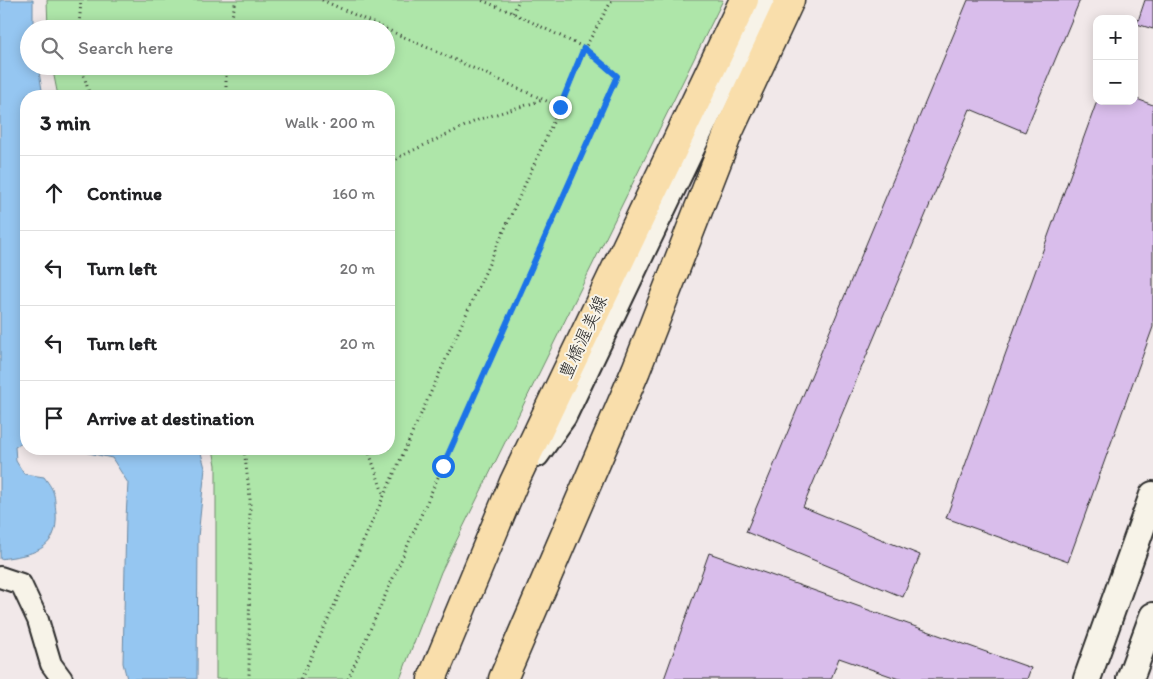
<!DOCTYPE html>
<meta charset="utf-8">
<style>
:root{--surface:#fff;--page:#f6f6f6;--text:#202124;--muted:#757577;--line:#e0e0e0}
body{margin:0;font-family:Itim,"Klee One",sans-serif;background:var(--page);color:var(--text)}
.controls{position:absolute;right:15px;top:15px;display:grid;overflow:hidden;border-radius:10px;box-shadow:0 2px 12px #0003}
.controls button{width:45px;height:45px;display:grid;place-items:center;padding:0;border:0;border-bottom:1px solid var(--line);background:var(--surface);color:var(--text);font:25px sans-serif}
.stop{position:absolute;width:15px;height:15px;margin:-11px;border:4px solid #1a73e8;border-radius:50%;background:#fff}
.stop.end{background:#1a73e8;border-color:#fff;box-shadow:0 1px 5px #0008}
.list{margin:0;padding:0;list-style:none}
h2{display:flex;justify-content:space-between;align-items:center;height:65px;margin:0;padding:0 20px;font-size:21px}
h2 small{font-size:16px;font-weight:400;color:var(--muted)}
.list li{display:grid;grid-template-columns:32px 1fr auto;gap:15px;align-items:center;box-sizing:border-box;height:75px;padding:0 20px;border-top:1px solid var(--line)}
.list b{display:block;font-size:19px;white-space:nowrap}
.list em{font-size:16px;font-style:normal;color:var(--muted)}
.icon{flex:none;width:28px;height:28px;fill:none;stroke:currentColor;stroke-width:2;stroke-linecap:round;stroke-linejoin:round}
.map{position:relative;flex:none;width:1153px;height:679px;overflow:hidden}
.search{position:absolute;background:var(--surface);box-shadow:0 2px 12px #0003;left:20px;top:20px;width:375px;height:55px;display:flex;align-items:center;gap:12px;box-sizing:border-box;padding:0 18px;border-radius:28px;color:var(--muted);font-size:19px}
.panel{position:absolute;background:var(--surface);box-shadow:0 2px 12px #0003;left:20px;top:90px;width:375px;height:365px;border-radius:20px}
.map>svg:first-child{display:block}
.green{fill:#aee6a9;stroke:#6c886a}
.water{fill:#95c6f1;stroke:#6b88a2}
.building{fill:#d9bdeb;stroke:#2b2b2b}
.lines{fill:none;stroke-linecap:round;stroke-linejoin:round}
.minor-casing{stroke:#2b2b2b;stroke-width:24}
.tertiary-casing{stroke:#2b2b2b;stroke-width:30}
.primary-casing{stroke:#2b2b2b;stroke-width:31}
.path{stroke:#2b2b2b;stroke-width:3;stroke-dasharray:1 4;stroke-linecap:butt}
.minor{stroke:#f7f3e8;stroke-width:20}
.tertiary{stroke:#f7f3e8;stroke-width:26}
.primary{stroke:#f9deab;stroke-width:28}
.route{stroke:#1a73e8;stroke-width:6}
.labels{text-anchor:middle;dominant-baseline:central;stroke-width:4;stroke-linejoin:round;paint-order:stroke}
.street-label{font-size:18px;fill:#2b2b2b;stroke:#f7f3e8}
</style>
<div class="map">
<svg width="1153" height="679" viewBox="0 0 1153 679">
<rect width="100%" height="100%" fill="#f1e8e9"/>
<filter id="ink" filterUnits="userSpaceOnUse"><feTurbulence type="fractalNoise" baseFrequency=".02" numOctaves="2"/><feDisplacementMap in="SourceGraphic" scale="10" xChannelSelector="R" yChannelSelector="G"/><feConvolveMatrix kernelMatrix="1 2 1 2 8 2 1 2 1" color-interpolation-filters="sRGB"/></filter>
<g filter="url(#ink)">
<path class="green" d="M47,0H723L441,572L400,679H216V465L213,449H389V96H58L52,66H386V29H48Z"/>
<g class="water">
<path d="M0,0H33V29H29V66H38L43,96H26V441L15,447L16,461L24,474L44,477C56,493 54,494 56,513C59,551 30,555 0,559Z"/>
<path d="M70,449H200L205,468L198,537L197,679H127L123,663L126,517L128,483L112,458Z"/>
</g>
<g class="building">
<path d="M968,0H1080L1025,132L970,109L803,507L920,555L903,597L746,532Z"/>
<path d="M1145,0H1153V29L1137,24Z"/>
<path d="M1134,98L1153,105V327L1068,562L946,518L1097,101H1134Z"/>
<path d="M709,553L1031,668L1027,679H899L839,658L831,679H664Z"/>
</g>
<g class="lines">
<g class="minor-casing">
<path id="minor" d="M0,577L21,584L38,620L51,664L62,679"/>
</g>
<g class="tertiary-casing">
<g id="tertiary">
<path d="M536,454L563,416L762,0"/>
<path d="M1087,679L1153,495"/>
<path d="M1130,679L1153,616"/>
</g>
</g>
<g class="primary-casing">
<g id="primary">
<path d="M432,679L514,482L744,0"/>
<path d="M503,679L636,370L729,131L790,0"/>
</g>
</g>
<g class="path">
<path d="M322,0L386,29"/>
<path d="M513,13L519,0"/>
<path d="M79,29L81,0"/>
<path d="M229,29L236,0"/>
<path d="M386,29L560,107"/>
<path d="M81,66L90,96"/>
<path d="M226,66V90L228,96"/>
<path d="M389,166L399,157L480,119L543,100"/>
<path d="M244,449L250,498L249,679"/>
<path d="M368,449L384,496"/>
<path d="M301,679L560,107L585,48L612,0"/>
<path d="M348,679L617,76L585,48L513,13L481,0"/>
</g>
<use href="#minor" class="minor"/>
<use href="#tertiary" class="tertiary"/>
<use href="#primary" class="primary"/>
</g>
</g>
<g class="lines" filter="url(#ink)">
<path class="route" d="M443,466L617,76L584,48L560,107"/>
</g>
<g class="labels">
<g class="street-label">
<text transform="translate(583 337) rotate(-65)">豊橋渥美線</text>
</g>
</g>
</svg>
<div class="controls">
<button>+</button>
<button>−</button>
</div>
<div class="stop" style="left:443px;top:466px"></div>
<div class="stop end" style="left:560px;top:107px"></div>
<div class="search"><svg class="icon" aria-label="search" viewBox="0 0 24 24"><circle cx="10" cy="10" r="6"/><path d="M15 15l6 6"/></svg>Search here</div>
<section class="panel">
<h2>3 min<small>Walk · 200 m</small></h2>
<ul class="list">
<li><svg class="icon" aria-label="ahead" viewBox="0 0 24 24"><path d="M12 20V5M6 11l6-6 6 6"/></svg><div><b>Continue</b></div><em>160 m</em></li>
<li><svg class="icon" aria-label="left" viewBox="0 0 24 24"><path d="M17 20v-9H6M10 6l-5 5 5 5"/></svg><div><b>Turn left</b></div><em>20 m</em></li>
<li><svg class="icon" aria-label="left" viewBox="0 0 24 24"><path d="M17 20v-9H6M10 6l-5 5 5 5"/></svg><div><b>Turn left</b></div><em>20 m</em></li>
<li><svg class="icon" aria-label="arrive" viewBox="0 0 24 24"><path d="M6 21V4h12l-3 4 3 4H6"/></svg><div><b>Arrive at destination</b></div></li>
</ul>
</section>
</div>
